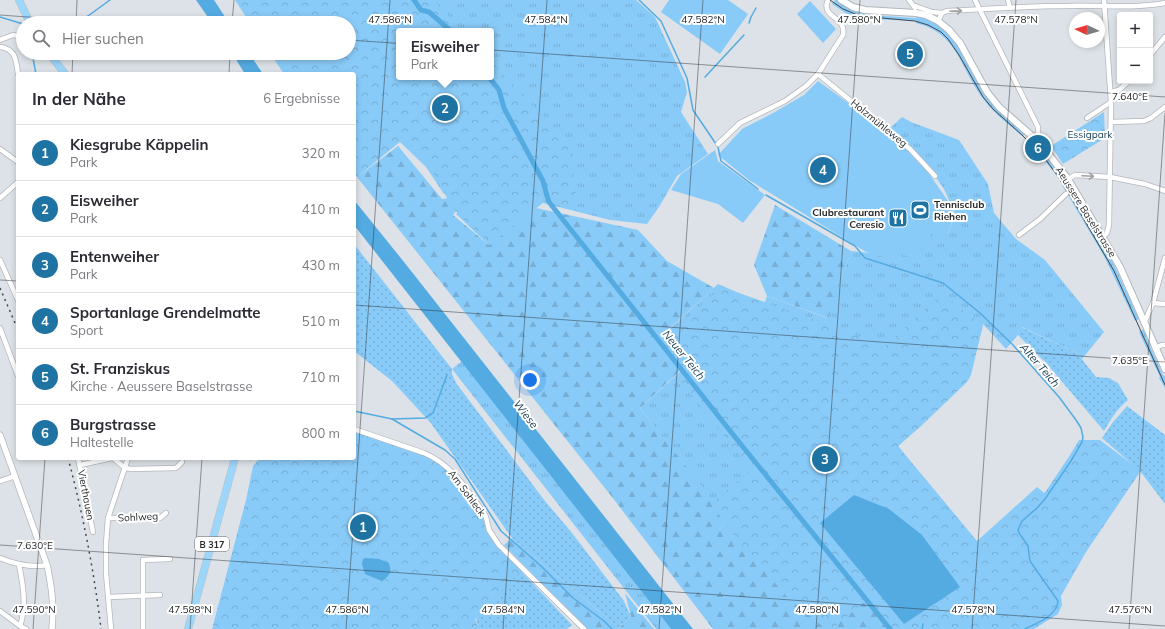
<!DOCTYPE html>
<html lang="de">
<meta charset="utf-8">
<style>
:root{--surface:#fff;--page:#f7f7f7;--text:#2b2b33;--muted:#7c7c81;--line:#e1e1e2;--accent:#1e73a3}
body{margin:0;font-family:Mulish,sans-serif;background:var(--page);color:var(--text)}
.controls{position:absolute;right:12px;top:12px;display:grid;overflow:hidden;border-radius:4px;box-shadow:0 2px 6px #0003}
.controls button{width:36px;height:36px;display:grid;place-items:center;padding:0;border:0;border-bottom:1px solid var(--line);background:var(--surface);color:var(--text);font:20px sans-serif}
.compass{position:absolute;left:1069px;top:12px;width:36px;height:36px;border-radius:50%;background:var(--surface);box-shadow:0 2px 6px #0003;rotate:274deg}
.you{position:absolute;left:530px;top:380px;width:14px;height:14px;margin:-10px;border:3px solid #fff;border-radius:50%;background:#1a73e8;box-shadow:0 0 0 6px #1a73e833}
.badge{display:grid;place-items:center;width:26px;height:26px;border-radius:50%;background:var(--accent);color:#fff;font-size:13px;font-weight:700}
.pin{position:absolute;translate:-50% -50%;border:2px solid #fff;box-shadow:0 1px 4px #0006}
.popup{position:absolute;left:396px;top:28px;width:98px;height:52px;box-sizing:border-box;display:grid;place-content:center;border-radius:4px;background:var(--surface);filter:drop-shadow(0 1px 3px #0005);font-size:13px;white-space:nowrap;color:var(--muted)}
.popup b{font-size:15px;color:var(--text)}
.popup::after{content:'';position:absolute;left:50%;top:100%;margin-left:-8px;border:8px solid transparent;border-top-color:var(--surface)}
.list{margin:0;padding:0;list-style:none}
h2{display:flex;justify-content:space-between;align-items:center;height:52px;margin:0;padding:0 16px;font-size:17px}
h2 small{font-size:13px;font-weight:400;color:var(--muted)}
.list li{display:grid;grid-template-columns:26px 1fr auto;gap:12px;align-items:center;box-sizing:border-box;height:56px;padding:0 16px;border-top:1px solid var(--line)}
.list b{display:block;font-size:15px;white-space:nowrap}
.list p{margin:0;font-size:13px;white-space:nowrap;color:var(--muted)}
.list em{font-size:13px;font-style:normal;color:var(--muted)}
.icon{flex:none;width:22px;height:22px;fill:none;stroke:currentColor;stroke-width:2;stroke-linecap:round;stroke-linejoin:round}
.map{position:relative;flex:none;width:1165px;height:629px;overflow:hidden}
.search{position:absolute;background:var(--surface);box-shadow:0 2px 6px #0003;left:16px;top:16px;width:340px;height:44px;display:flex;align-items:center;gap:10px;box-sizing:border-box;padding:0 14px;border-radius:22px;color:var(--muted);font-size:15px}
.panel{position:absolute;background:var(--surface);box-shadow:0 2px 6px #0003;left:16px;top:72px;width:340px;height:388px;border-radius:4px}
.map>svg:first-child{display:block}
.grass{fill:url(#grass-tufts);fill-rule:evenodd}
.forest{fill:url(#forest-firs)}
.park{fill:url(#park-crowns)}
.garden{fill:url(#garden-dots)}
.pitch{fill:#89cbf8}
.water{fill:#54abe2}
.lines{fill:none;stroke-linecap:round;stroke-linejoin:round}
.stream{stroke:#54abe2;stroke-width:1.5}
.canal{stroke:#54abe2;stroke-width:5}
.minor-casing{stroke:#b2b7bc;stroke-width:6}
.tertiary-casing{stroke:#b2b7bc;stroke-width:7}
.secondary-casing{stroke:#b2b7bc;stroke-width:8}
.primary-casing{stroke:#bebfbf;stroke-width:8}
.minor{stroke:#fff;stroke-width:4.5}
.tertiary{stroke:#fff;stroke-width:5.5}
.secondary{stroke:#fff;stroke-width:6}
.primary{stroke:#9cd6fb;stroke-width:7}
.tram{stroke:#46484a;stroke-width:1}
.rail{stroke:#46484a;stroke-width:1.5;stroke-dasharray:2 4;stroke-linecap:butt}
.oneway{stroke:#9e9f9f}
.ticks{fill:none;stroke:#27292a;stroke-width:1;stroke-opacity:0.45}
.labels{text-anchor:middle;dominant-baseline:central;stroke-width:4;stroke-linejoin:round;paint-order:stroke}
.shield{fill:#fff;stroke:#68696a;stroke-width:1}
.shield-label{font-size:9px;font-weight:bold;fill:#27292a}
.street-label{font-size:10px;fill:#27292a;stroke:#fff}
.park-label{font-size:10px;fill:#153a51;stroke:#fff}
.poi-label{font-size:10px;font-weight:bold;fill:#27292a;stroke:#fff;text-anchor:start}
.water-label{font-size:11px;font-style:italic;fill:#1b4057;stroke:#fff}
.ticks-label{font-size:10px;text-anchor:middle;fill:#27292a;stroke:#fff;stroke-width:4;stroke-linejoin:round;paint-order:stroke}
</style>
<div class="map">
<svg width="1165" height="629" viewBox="0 0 1165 629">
<defs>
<pattern id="grass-tufts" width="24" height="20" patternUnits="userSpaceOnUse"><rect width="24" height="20" fill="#89cbf8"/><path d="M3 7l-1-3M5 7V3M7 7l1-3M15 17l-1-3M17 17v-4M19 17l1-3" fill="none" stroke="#76aed5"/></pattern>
<pattern id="forest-firs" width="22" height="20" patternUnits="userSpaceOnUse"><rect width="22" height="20" fill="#89cbf8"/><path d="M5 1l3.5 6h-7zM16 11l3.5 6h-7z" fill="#76aed5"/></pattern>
<pattern id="park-crowns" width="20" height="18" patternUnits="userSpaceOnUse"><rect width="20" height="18" fill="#89cbf8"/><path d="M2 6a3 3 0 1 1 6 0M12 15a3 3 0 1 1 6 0" fill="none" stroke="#76aed5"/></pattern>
<pattern id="garden-dots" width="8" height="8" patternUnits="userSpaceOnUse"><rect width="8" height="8" fill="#89cbf8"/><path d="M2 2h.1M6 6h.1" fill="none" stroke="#76aed5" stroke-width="1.8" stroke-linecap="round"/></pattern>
</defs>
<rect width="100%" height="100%" fill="#dce2e7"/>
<g class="grass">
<path d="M422,0H636L655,17L685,82L687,92L681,112L708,154L677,176L659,207L647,224L610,220L543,203L489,245L475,232L456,214L469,203L452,188L444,194L426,167L378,121L354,74L349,53V23ZM399,31H491V77H399Z"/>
<path d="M835,0H837L853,10L871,13V15L916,18V16C954,22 961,57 979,83C983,89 989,94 994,99C1004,110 1015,122 1026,133L1023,136L1021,135C1007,123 991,111 981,96C960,67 957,33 916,23V21L871,19V20H861L853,18L832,4Z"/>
<path d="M902,117L911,122L959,140L988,184L994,213L1016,239L1045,260L1104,332L1082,359L1077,353L1022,327L1018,335L1006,349L983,324L969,379L893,451L749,472L714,503L640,408L684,368L661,337L718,284L739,293L765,302L767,296L827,318L851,251L880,254L898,253L934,226L948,233L955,214L952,207L944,189L935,176L887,131Z"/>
<path d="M1034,141L1071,190L1111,258L1139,319L1135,321L1105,258L1062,185L1063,184L1045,161L1031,145Z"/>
<path d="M1144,329L1147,336L1146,337L1163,375L1165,376V388L1159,378L1160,377L1139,332Z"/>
<path d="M462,361L671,629H656L452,369Z"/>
</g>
<g class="forest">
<path d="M398,146L442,199L450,198L459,207L453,215L489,245L536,208L638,230L667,261L714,288L661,336L684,367L640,408L714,502L748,472L729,434L1031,629H713L612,497L357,177Z"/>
<path d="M775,205L851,251L828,318L767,296L754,265Z"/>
<path d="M512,538L619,628L631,617L625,593L654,629H586L504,545Z"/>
</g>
<g class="park">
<path d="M235,0H433L463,31H399V77H491V61L568,142L579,211L543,201L491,244C479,233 466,222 455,210C444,196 438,178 427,165C419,156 410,149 401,141L357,177L354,173V74H284L270,53H349V23H250Z"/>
<path d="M1104,112L1105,138L1063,164L1051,146Z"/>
<path d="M722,287C776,309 832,321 883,348L942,294L983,325L971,375L966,383L920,427L898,446L977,541L1037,487L1044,493L1046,491L1070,455L1079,440H1100L1140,470V472L1086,552L1061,596L1062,605L1058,614L1034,629H888L866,601L831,629H826L789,599L740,543L711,504L751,470L677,376L682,372L659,343Z"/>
<path d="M354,432L393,443L425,455L445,467L456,478L480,510L484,518L491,537L495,544L523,572L475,619L479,629H212L246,500L253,466L260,458H354Z"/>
</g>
<g class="garden">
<path d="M354,244L452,369V374L456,383L545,501L572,533L624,601L631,617L619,628L512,538L430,422L392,381L354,351Z"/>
<path d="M1021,327L1077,353L1096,377L1109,378L1118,383L1128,400C1117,409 1111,419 1104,431L1047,364L1018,335Z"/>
<path d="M1127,406L1165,435V504L1140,471L1102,438L1113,422Z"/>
<path d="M521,571L572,625L567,629H479L476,619L478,615Z"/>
</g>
<g class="pitch">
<path d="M669,0H728L748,14L720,54L661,12Z"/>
<path d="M810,1L836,29L823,43L797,14Z"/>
<path d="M818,81L887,131L919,159L950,204L954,215L948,233L934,227L922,261L898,253L894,261L880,256L866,252L749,180L718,155L742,129L773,113L804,95Z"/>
<path d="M715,150L718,161L765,195L743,223L718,204L671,190L681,174Z"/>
</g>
<g class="water">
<path d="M196,0H214L229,23H212Z"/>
<path d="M232,53H249L263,74H245Z"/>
<path d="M354,200L404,262L693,629H671L354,225Z"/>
<path d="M854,495L889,509L922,535L960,587L904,624L820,523Z"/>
<path d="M365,558L379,559L389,563L391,572L387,577L382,581L365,574L362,564L363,559Z"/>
</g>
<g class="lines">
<g class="stream">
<path d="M639,0L661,21L687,78L693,110L716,144"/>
<path d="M0,17L23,24"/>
<path d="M21,23L23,27"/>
<path d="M73,23L88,16L110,0"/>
<path d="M749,23L751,17L756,8"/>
<path d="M32,53L36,74"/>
<path d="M705,77L744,35"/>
<path d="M718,147L719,152L721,161L758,189"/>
<path d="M766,195L855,246L865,258L943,283L980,313L1013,345L1059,397L1076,420L1081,428L1083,437L1082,442L1071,461L1045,499L1037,508L1022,521L1018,530L1019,533L1028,546L1030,561L1058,601C1057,616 1037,623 1025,629"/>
<path d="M354,411L392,419L425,418L433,413L447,375"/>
<path d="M392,419L445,450L455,459L501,531L541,566L573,598L604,621L612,629"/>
<path d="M922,629L923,624"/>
</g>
<g class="canal">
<path d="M414,0L421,10L429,12L451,31"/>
<path d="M489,77L499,90L504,108L543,181L547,196L549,202L731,432L890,629"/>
</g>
<g class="minor-casing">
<g id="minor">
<path d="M909,0L915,8"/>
<path d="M975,0L1038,127V133L1035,138"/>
<path d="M1008,0L1010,8"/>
<path d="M915,6L932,12L942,13"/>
<path d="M938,21L942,13L947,11C987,9 1027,6 1067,6C1100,5 1132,9 1165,3"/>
<path d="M0,40L13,35L18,36"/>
<path d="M0,47C16,49 16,60 18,74"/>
<path d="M1150,55L1165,37"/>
<path d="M818,74L910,149L935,176"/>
<path d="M1111,92L1119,90L1129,81"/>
<path d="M1087,118L1111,102"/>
<path d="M1111,122L1144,121L1151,118L1165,107"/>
<path d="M718,144L740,123L785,101L806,86L818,74L843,35C847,16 820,18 828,0"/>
<path d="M0,149L18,162"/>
<path d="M1068,179L1075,175L1110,177L1145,184L1165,191"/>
<path d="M0,198L18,182"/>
<path d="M1019,235L1040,219L1066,194"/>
<path d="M1102,238L1107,233L1109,225L1111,102L1104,0"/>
<path d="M0,260L18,300"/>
<path d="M1153,303L1165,304"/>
<path d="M1144,323L1153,303L1165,258"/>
<path d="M0,328L18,376"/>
<path d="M1155,348L1162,345H1165"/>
<path d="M354,429L424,453C451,464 467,489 483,512L486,517L489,530L499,545L584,629"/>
<path d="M78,458L93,532"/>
<path d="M113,458L125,468L131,469L176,468L182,462"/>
<path d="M80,465L112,458"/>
<path d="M0,481L15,476"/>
<path d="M108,518H160L166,513"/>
<path d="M0,558C15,564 31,568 47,565"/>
<path d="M19,564C23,585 27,606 20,626"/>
<path d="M108,597L160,595"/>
<path d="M0,611L20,626L26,629"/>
<path d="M111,629L106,573V544L108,518L128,458"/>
<path d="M143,629V560L170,559"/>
</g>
</g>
<g class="tertiary-casing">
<path id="tertiary" d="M0,435L47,565C52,588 54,605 52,629"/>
</g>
<g class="secondary-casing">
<path id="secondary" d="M841,0L853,7L865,10L916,13L926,15L938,21L949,30L960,43L987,92L999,107L1040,143L1068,179L1120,267L1165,369"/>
</g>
<g class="primary-casing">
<g id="primary">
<path d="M19,0L30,23"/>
<path d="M49,53L65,74"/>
<path d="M188,629L235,458"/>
</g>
</g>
<use href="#minor" class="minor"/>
<use href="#tertiary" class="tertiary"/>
<use href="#secondary" class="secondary"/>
<use href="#primary" class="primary"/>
<path class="tram" d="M830,0L843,9L860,16L915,21L928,25L941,32L948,39L959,55L983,97L993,109L1023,136L1043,156L1057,175L1075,204L1114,271L1165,385"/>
<g class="rail">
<path d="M0,288L18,330"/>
<path d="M68,458C83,514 94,571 101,629"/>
</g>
</g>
<defs><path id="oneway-shaft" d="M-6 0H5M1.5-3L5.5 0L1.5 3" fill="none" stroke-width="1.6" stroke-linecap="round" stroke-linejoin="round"/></defs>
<g class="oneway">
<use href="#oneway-shaft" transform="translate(956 11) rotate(-2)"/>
<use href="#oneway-shaft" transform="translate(1088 176) rotate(3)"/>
</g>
<path class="ticks" d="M0,15L110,23M76,23L77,0M232,23L234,0M349,40L1165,97M72,74L73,53M229,74L230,53M0,280L18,281M354,305L1165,362M0,545L1165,626M33,629L45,458M190,629L202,458M346,629L390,0M503,629L547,0M659,629L703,0M816,629L860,0M972,629L1016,0M1129,629L1165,113"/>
<defs>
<g id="stadium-square" transform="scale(1)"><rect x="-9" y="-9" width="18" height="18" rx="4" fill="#1e73a3" stroke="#fff"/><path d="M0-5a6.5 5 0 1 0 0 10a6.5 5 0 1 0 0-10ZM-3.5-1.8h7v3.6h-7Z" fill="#fff"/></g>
<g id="restaurant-square" transform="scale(1)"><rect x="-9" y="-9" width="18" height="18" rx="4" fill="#1e73a3" stroke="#fff"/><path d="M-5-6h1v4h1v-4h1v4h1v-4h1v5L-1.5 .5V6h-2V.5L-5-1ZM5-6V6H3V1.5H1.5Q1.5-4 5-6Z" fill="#fff"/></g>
</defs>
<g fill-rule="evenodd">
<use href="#stadium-square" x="920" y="210"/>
<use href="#restaurant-square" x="898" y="218"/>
</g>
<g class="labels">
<rect class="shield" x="195" y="537" width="34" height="14" rx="3"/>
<g class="shield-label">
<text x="212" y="544">B 317</text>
</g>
<g class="street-label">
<text transform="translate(879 123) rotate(39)">Holzmühleweg</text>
<text transform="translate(1086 212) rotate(58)">Aeussere Baselstrasse</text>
<text transform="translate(467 493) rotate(53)">Am Sohleck</text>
<text transform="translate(86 495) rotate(79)">Vierthauen</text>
<text transform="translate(138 517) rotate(-3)">Sohlweg</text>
</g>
<g class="park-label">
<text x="1090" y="134">Essigpark</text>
</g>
<g class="poi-label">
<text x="934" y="204">Tennisclub<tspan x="934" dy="12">Riehen</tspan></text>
<text x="884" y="212" text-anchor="end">Clubrestaurant<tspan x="884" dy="12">Ceresio</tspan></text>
</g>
<g class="water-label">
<text transform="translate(684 355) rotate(51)">Neuer Teich</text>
<text transform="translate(1040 365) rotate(49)">Alter Teich</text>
<text transform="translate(526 414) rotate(52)">Wiese</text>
</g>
</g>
<g class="ticks-label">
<text x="390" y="23">47.586°N</text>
<text x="546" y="23">47.584°N</text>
<text x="703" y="23">47.582°N</text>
<text x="859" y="23">47.580°N</text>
<text x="1016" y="23">47.578°N</text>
<text x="1130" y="100">7.640°E</text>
<text x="1130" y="364">7.635°E</text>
<text x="35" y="549">7.630°E</text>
<text x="34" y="613">47.590°N</text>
<text x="190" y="613">47.588°N</text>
<text x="347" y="613">47.586°N</text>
<text x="503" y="613">47.584°N</text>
<text x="660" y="613">47.582°N</text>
<text x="817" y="613">47.580°N</text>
<text x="973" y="613">47.578°N</text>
<text x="1130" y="613">47.576°N</text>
</g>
</svg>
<div class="controls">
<button>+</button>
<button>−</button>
</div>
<svg class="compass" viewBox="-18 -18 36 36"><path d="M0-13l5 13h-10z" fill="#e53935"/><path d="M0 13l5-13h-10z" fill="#7c7c81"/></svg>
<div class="you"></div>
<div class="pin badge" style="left:363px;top:527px">1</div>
<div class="pin badge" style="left:445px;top:108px">2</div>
<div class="popup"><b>Eisweiher</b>Park</div>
<div class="pin badge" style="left:825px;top:459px">3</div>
<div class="pin badge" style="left:823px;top:170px">4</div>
<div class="pin badge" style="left:910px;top:54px">5</div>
<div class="pin badge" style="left:1038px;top:148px">6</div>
<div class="search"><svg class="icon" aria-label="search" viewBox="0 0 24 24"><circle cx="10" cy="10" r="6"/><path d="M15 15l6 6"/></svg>Hier suchen</div>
<section class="panel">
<h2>In der Nähe<small>6 Ergebnisse</small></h2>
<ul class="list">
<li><span class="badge">1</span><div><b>Kiesgrube Käppelin</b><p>Park</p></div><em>320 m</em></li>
<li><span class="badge">2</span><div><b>Eisweiher</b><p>Park</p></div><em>410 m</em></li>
<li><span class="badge">3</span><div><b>Entenweiher</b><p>Park</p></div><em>430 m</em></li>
<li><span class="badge">4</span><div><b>Sportanlage Grendelmatte</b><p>Sport</p></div><em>510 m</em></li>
<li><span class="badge">5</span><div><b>St. Franziskus</b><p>Kirche · Aeussere Baselstrasse</p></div><em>710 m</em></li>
<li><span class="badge">6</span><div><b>Burgstrasse</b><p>Haltestelle</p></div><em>800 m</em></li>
</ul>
</section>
</div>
